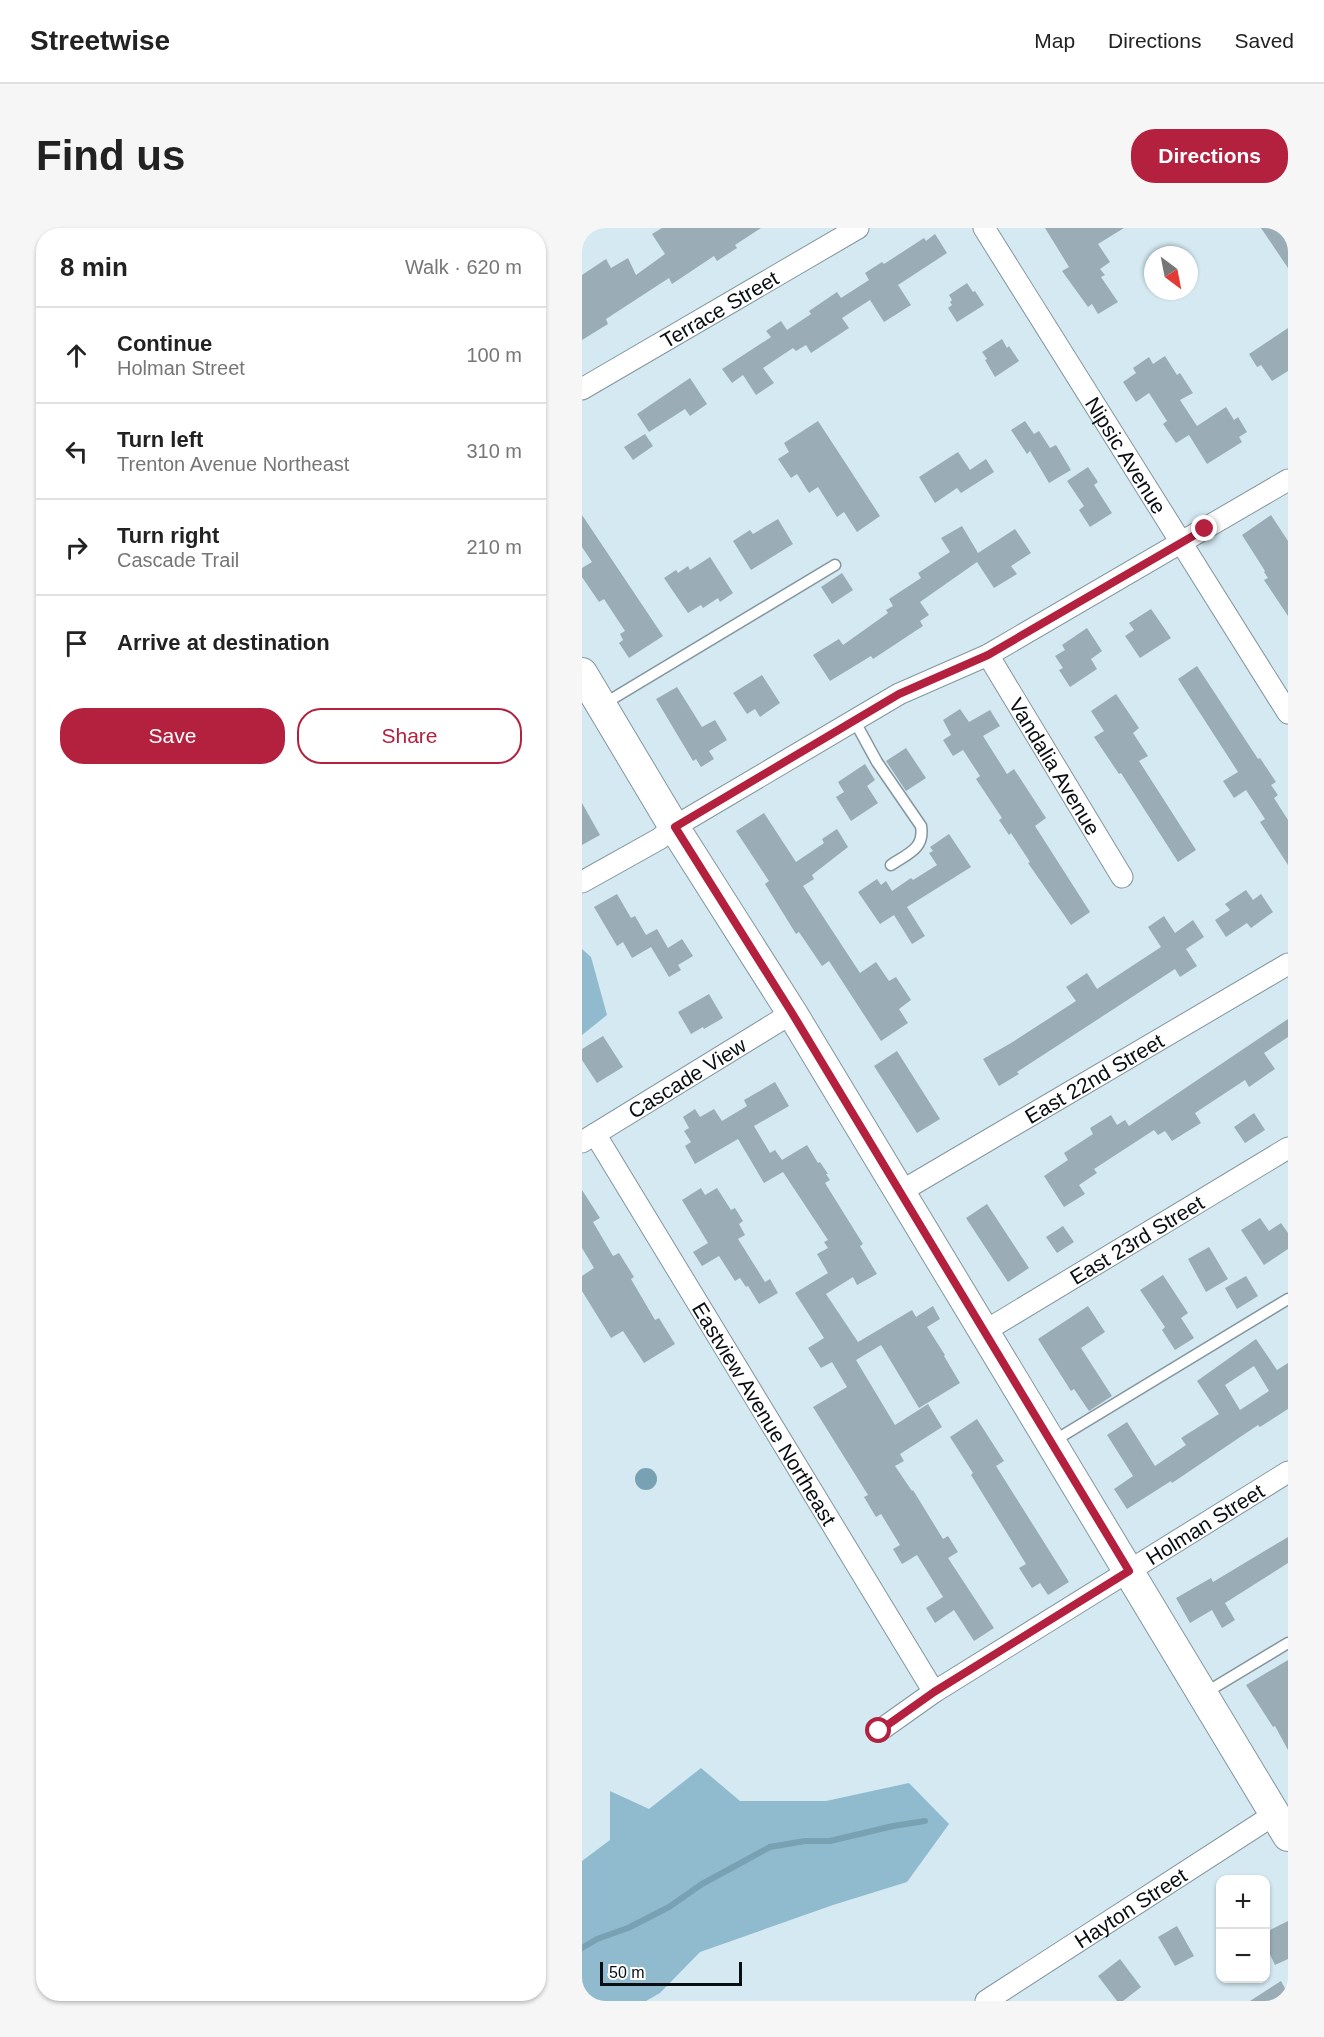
<!DOCTYPE html>
<meta charset="utf-8">
<style>
:root{--surface:#fff;--page:#f6f6f6;--text:#222;--muted:#767676;--line:#e0e0e0;--accent:#b3213f}
body{margin:0;font-family:Helvetica,sans-serif;background:var(--page);color:var(--text)}
.controls{position:absolute;right:18px;bottom:18px;display:grid;overflow:hidden;border-radius:12px;box-shadow:0 2px 4px #0004}
.controls button{width:54px;height:54px;display:grid;place-items:center;padding:0;border:0;border-bottom:2px solid var(--line);background:var(--surface);color:var(--text);font:30px sans-serif}
.compass{position:absolute;left:562px;top:18px;width:54px;height:54px;border-radius:50%;background:var(--surface);box-shadow:0 2px 4px #0004;rotate:148deg}
.scale{position:absolute;left:18px;bottom:15px;width:142px;box-sizing:border-box;padding-left:6px;border:3px solid #080e11;border-top:0;font-size:16px;line-height:21px;white-space:nowrap;color:#080e11;-webkit-text-stroke:4px #fff;paint-order:stroke}
.stop{position:absolute;width:18px;height:18px;margin:-14px;border:4px solid #b3213f;border-radius:50%;background:#fff}
.stop.end{background:#b3213f;border-color:#fff;box-shadow:0 2px 6px #0008}
.list{margin:0;padding:0;list-style:none}
h2{display:flex;justify-content:space-between;align-items:center;height:78px;margin:0;padding:0 24px;font-size:26px}
h2 small{font-size:20px;font-weight:400;color:var(--muted)}
.list li{display:grid;grid-template-columns:39px 1fr auto;gap:18px;align-items:center;box-sizing:border-box;height:96px;padding:0 24px;border-top:2px solid var(--line)}
.list b{display:block;font-size:22px;white-space:nowrap}
.list p{margin:0;font-size:20px;white-space:nowrap;color:var(--muted)}
.list em{font-size:20px;font-style:normal;color:var(--muted)}
.actions{display:flex;gap:12px;padding:18px 24px}
.actions a{flex:1;padding:14px 0;border:2px solid var(--accent);border-radius:24px;text-align:center;font-size:21px;color:var(--accent)}
.actions .main{background:var(--accent);color:#fff}
.icon{flex:none;width:33px;height:33px;fill:none;stroke:currentColor;stroke-width:2;stroke-linecap:round;stroke-linejoin:round}
.map{position:relative;flex:none;width:706px;height:1773px;overflow:hidden;border-radius:24px}
header{display:flex;align-items:center;gap:36px;box-sizing:border-box;height:84px;padding:0 30px;background:var(--surface);border-bottom:2px solid var(--line)}
header strong{font-size:28px}
nav{display:flex;gap:33px;margin-inline-start:auto;font-size:21px}
.intro{display:flex;align-items:center;justify-content:space-between;box-sizing:border-box;height:144px;padding:0 36px}
h1{margin:0;font-size:42px}
.button{padding:15px 27px;border-radius:24px;background:var(--accent);color:#fff;font-size:21px;font-weight:700}
main{display:flex;gap:36px;padding:0 36px}
aside{flex:1;background:var(--surface);border-radius:24px;box-shadow:0 2px 4px #0004}
.map>svg:first-child{display:block}
.forest{fill:#90bacd}
.water{fill:#78a2b4}
.lines{fill:none;stroke-linecap:round;stroke-linejoin:round}
.stream{stroke:#78a2b4;stroke-width:6}
.building{fill:#9aadb6;fill-rule:evenodd}
.service-casing{stroke:#83969e;stroke-width:13}
.minor-casing{stroke:#83969e;stroke-width:23}
.secondary-casing{stroke:#83969e;stroke-width:32}
.service{stroke:#fff;stroke-width:10}
.minor{stroke:#fff;stroke-width:21}
.secondary{stroke:#fff;stroke-width:30}
.route{stroke:#b3213f;stroke-width:8}
.labels{text-anchor:middle;dominant-baseline:central;stroke-width:6;stroke-linejoin:round;paint-order:stroke}
.street-label{font-size:21px;fill:#080e11;stroke:#fff}
</style>
<header>
<strong>Streetwise</strong>
<nav><a>Map</a><a>Directions</a><a>Saved</a></nav>
</header>
<div class="intro"><h1>Find us</h1><a class="button">Directions</a></div>
<main>
<aside>
<h2>8 min<small>Walk · 620 m</small></h2>
<ul class="list">
<li><svg class="icon" aria-label="ahead" viewBox="0 0 24 24"><path d="M12 20V5M6 11l6-6 6 6"/></svg><div><b>Continue</b><p>Holman Street</p></div><em>100 m</em></li>
<li><svg class="icon" aria-label="left" viewBox="0 0 24 24"><path d="M17 20v-9H6M10 6l-5 5 5 5"/></svg><div><b>Turn left</b><p>Trenton Avenue Northeast</p></div><em>310 m</em></li>
<li><svg class="icon" aria-label="right" viewBox="0 0 24 24"><path d="M7 20v-9h11M14 6l5 5-5 5"/></svg><div><b>Turn right</b><p>Cascade Trail</p></div><em>210 m</em></li>
<li><svg class="icon" aria-label="arrive" viewBox="0 0 24 24"><path d="M6 21V4h12l-3 4 3 4H6"/></svg><div><b>Arrive at destination</b></div></li>
</ul>
<div class="actions"><a class="main">Save</a><a>Share</a></div>
</aside>
<div class="map">
<svg width="706" height="1773" viewBox="0 0 706 1773">
<rect width="100%" height="100%" fill="#d4e9f2"/>
<g class="forest">
<path d="M0,721L9,729L25,787L0,807Z"/>
<path d="M119,1540L158,1573H244L327,1555L367,1596L325,1654L251,1677L118,1724L78,1765L64,1773H0V1633L28,1612V1563L67,1581Z"/>
</g>
<circle class="water" cx="64" cy="1251" r="11"/>
<g class="lines">
<path class="stream" d="M0,1720L15,1711L46,1700L87,1679L120,1656L188,1619L223,1613H248L311,1598L343,1593"/>
</g>
<g class="building">
<path d="M80,0H179L153,17L155,20L135,33L132,28L90,56L87,50L24,91L26,96L0,112V47L24,31L29,40L46,30L54,47L83,26L70,6Z"/>
<path d="M463,0H542L516,16L528,34L518,41L523,47L519,49L536,74L516,86L510,76L506,79L480,43L487,39Z"/>
<path d="M679,0H706V40Z"/>
<path d="M353,6L365,25L316,57L329,77L302,94L288,72L260,90L267,100L229,125L224,117L214,123L211,120L181,140L192,155L174,167L161,147L150,155L140,141L189,109L184,103L199,93L205,102L229,86L227,83L255,64L259,70L287,52L283,45L300,34L302,36L342,10L344,13Z"/>
<path d="M385,55L391,64L393,63L402,77L375,94L366,80L370,77L368,74L370,72L367,67Z"/>
<path d="M706,100V143L690,153L679,137L675,139L667,126Z"/>
<path d="M420,111L425,120L427,118L437,133L413,149L403,132L405,131L400,124Z"/>
<path d="M583,128L595,147L598,145L611,165L598,172L615,198L644,179L652,192L656,189L665,204L657,209L660,214L625,236L607,207L594,215L581,196L585,193L567,165L554,174L541,154L554,145L551,140L567,129L571,136Z"/>
<path d="M108,150L125,176L108,188L103,181L67,204L55,186Z"/>
<path d="M236,193L298,288L275,304L262,284L255,289L236,259L227,265L215,246L209,250L196,231L207,224L202,215Z"/>
<path d="M443,193L452,206L457,203L468,220L474,217L489,242L467,255L448,223L445,226L429,202Z"/>
<path d="M63,206L71,218L51,232L42,219Z"/>
<path d="M376,224L388,242L404,231L412,244L379,265L375,260L353,275L337,249Z"/>
<path d="M506,239L516,254L512,257L530,285L508,299L497,282L502,278L485,253Z"/>
<path d="M0,287L81,408L47,430L37,415L41,412L38,406L43,403L22,371L17,374L0,349V340L10,334L0,319Z"/>
<path d="M689,287L706,313V388L682,352L686,350L682,344L683,343L660,307Z"/>
<path d="M196,291L211,316L169,342L151,313L168,302L171,306Z"/>
<path d="M380,298L396,325L433,301L449,325L429,338L435,346L412,360L395,334L338,374L347,387L338,393L341,398L291,431L289,428L248,453L231,427L257,411L261,417L306,385L304,382L311,378L307,371L339,350L336,345L368,324L359,310Z"/>
<path d="M128,329L151,365L138,374L136,370L121,380L119,377L106,385L82,350L94,342L96,345L106,338L108,342Z"/>
<path d="M260,345L271,362L250,376L239,359Z"/>
<path d="M569,381L589,410L558,430L543,408L552,402L547,395Z"/>
<path d="M505,400L520,423L509,431L515,441L488,459L477,442L481,440L473,428L483,422L480,417Z"/>
<path d="M615,438L676,531L678,530L694,554L689,557L696,567L692,570L706,592V637L678,594L683,591L664,562L652,570L641,553L656,544L596,451Z"/>
<path d="M180,447L198,475L178,489L173,481L165,486L151,465Z"/>
<path d="M95,459L120,499L133,492L145,512L127,523L132,531L119,539L114,531L111,533L74,471Z"/>
<path d="M534,466L557,500L551,505L566,528L557,533L614,622L596,634L539,545L537,546L512,509L522,503L509,483Z"/>
<path d="M378,481L387,494L408,482L418,498L401,508L425,546L432,541L464,590L453,598L508,684L489,697L446,635L448,634L429,605L427,607L417,592L420,590L394,551L398,548L381,522L371,528L361,512L369,507L361,492Z"/>
<path d="M324,520L344,550L324,563L304,533Z"/>
<path d="M283,536L293,552L285,558L296,575L269,593L254,569L262,564L256,554Z"/>
<path d="M0,575L18,607L0,617Z"/>
<path d="M182,585L214,634L242,615L240,611L255,601L266,619L230,647L232,651L221,658L278,745L294,734L307,753L314,749L329,772L317,781L326,795L299,813L247,733L240,738L217,704L214,706L183,656L187,653L154,603Z"/>
<path d="M367,606L389,639L325,679L343,708L330,716L312,687L298,696L276,664L295,651L299,657L304,653L310,663L329,650L331,652L355,637L347,625L351,623L348,619Z"/>
<path d="M664,662L671,672L679,666L691,684L669,700L665,695L644,709L633,692L648,682L643,676Z"/>
<path d="M35,666L49,690L53,688L64,707L75,701L86,720L100,711L111,728L96,737L99,742L87,749L69,719L50,730L41,714L35,718L12,679Z"/>
<path d="M582,688L593,705L611,692L622,709L604,721L615,738L598,749L593,741L435,844L437,846L417,858L401,831L429,815L494,773L484,759L505,745L515,761L579,719L566,699Z"/>
<path d="M127,766L141,790L122,801L121,799L109,806L96,784Z"/>
<path d="M706,791V809L682,825L693,841L667,859L663,852L613,885L619,895L590,913L583,903L576,907L572,902L512,941L515,945L497,957L503,966L482,979L462,948L486,932L482,925L511,906L508,900L529,887L535,897L543,892L547,898Z"/>
<path d="M21,808L41,839L15,855L0,832V821Z"/>
<path d="M315,823L358,891L335,905L292,838Z"/>
<path d="M193,854L207,878L172,898L188,925L193,922L200,932L225,917L236,935L238,934L246,946H244L248,952L243,955L281,1016L278,1018L295,1046L275,1057L271,1049L244,1066L276,1114L330,1082L334,1089L351,1078L358,1091L345,1099L363,1127L362,1128L378,1155L337,1180L299,1117L274,1132L313,1197L346,1176L360,1199L318,1226L322,1233L313,1238L330,1263L331,1262L361,1311L366,1308L376,1324L366,1330L412,1400L392,1413L372,1382L353,1395L344,1380L361,1369L335,1327L320,1336L311,1321L318,1317L299,1286L294,1289L282,1269L286,1267L231,1179L265,1159L250,1134L239,1140L226,1120L242,1110L213,1065L246,1045L235,1026L246,1020L242,1014L246,1012L201,944L182,955L156,911L113,936L103,918L109,914L102,903L107,900L101,889L113,881L118,889L132,881L140,893L165,878L162,872Z"/>
<path d="M672,885L683,902L663,915L652,899Z"/>
<path d="M119,960L123,967L135,960L149,982L153,980L161,993L157,996L163,1007L156,1011L183,1054L188,1051L196,1065L177,1076L166,1058L164,1059L158,1050L153,1053L137,1028L120,1038L111,1024L126,1015L100,972Z"/>
<path d="M0,962L18,990L11,994L31,1028L37,1025L52,1049L49,1051L73,1092L77,1090L93,1116L62,1135L41,1103L29,1110L0,1063V1048L12,1040L0,1020Z"/>
<path d="M405,976L447,1040L426,1054L384,990Z"/>
<path d="M678,990L687,1003L699,995L706,1005V1021L682,1037L659,1002Z"/>
<path d="M481,998L492,1014L475,1025L464,1009Z"/>
<path d="M627,1019L646,1051L624,1064L606,1031Z"/>
<path d="M581,1047L606,1085L599,1090L612,1110L593,1122L580,1102L583,1099L558,1062Z"/>
<path d="M664,1048L676,1068L655,1081L643,1060Z"/>
<path d="M506,1078L523,1104L499,1120L530,1168L507,1183L492,1161L489,1163L456,1111Z"/>
<path d="M674,1111L695,1142L706,1135V1181L678,1199L676,1197L590,1255L589,1253L545,1281L532,1261L551,1248L525,1207L545,1194L573,1238L604,1217L599,1210L637,1186L615,1153ZM672,1138L687,1163L658,1182L643,1157Z"/>
<path d="M395,1191L422,1233L414,1238L487,1354L466,1367L458,1355L450,1360L437,1340L444,1336L389,1247L391,1245L368,1209Z"/>
<path d="M706,1309V1335L643,1375L653,1392L640,1400L630,1382L608,1395L594,1370L629,1350L631,1354Z"/>
<path d="M706,1432V1522L693,1498L691,1499L664,1457Z"/>
<path d="M706,1693V1731L693,1737L684,1718V1704Z"/>
<path d="M595,1698L612,1728L593,1738L576,1709Z"/>
<path d="M538,1731L559,1759L541,1773H535L516,1748Z"/>
<path d="M699,1753L706,1766L694,1773H668Z"/>
</g>
<g class="lines">
<g class="service-casing">
<g id="service">
<path d="M20,477L253,337"/>
<path d="M272,492L295,534L339,598C343,621 325,626 309,637"/>
<path d="M470,1214L706,1071"/>
<path d="M623,1465L706,1415"/>
</g>
</g>
<g class="minor-casing">
<g id="minor">
<path id="s1" d="M402,0L706,485"/>
<path id="s2" d="M0,161L276,0"/>
<path id="s3" d="M406,427L540,649"/>
<path d="M0,654L77,611L92,599L317,466L406,427L706,252"/>
<path id="s4" d="M13,906L352,1464"/>
<path id="s5" d="M0,914L210,785"/>
<path id="s6" d="M318,964L706,736"/>
<path id="s7" d="M403,1103L706,920"/>
<path id="s8" d="M297,1503L352,1464L706,1244"/>
<path id="s9" d="M404,1773L693,1586"/>
</g>
</g>
<g class="secondary-casing">
<path id="secondary" d="M0,445L92,599L210,785L706,1608"/>
</g>
<use href="#service" class="service"/>
<use href="#minor" class="minor"/>
<use href="#secondary" class="secondary"/>
</g>
<g class="lines">
<path class="route" d="M297,1503L352,1464L547,1343L210,785L93,599L317,466L406,427L623,301"/>
</g>
<g class="labels">
<g class="street-label">
<text stroke="none"><textPath href="#s2" startOffset="159">Terrace Street</textPath></text>
<text stroke="none"><textPath href="#s1" startOffset="268">Nipsic Avenue</textPath></text>
<text stroke="none"><textPath href="#s3" startOffset="130">Vandalia Avenue</textPath></text>
<text stroke="none"><textPath href="#s5" startOffset="123">Cascade View</textPath></text>
<text stroke="none"><textPath href="#s6" startOffset="225">East 22nd Street</textPath></text>
<text stroke="none"><textPath href="#s7" startOffset="177">East 23rd Street</textPath></text>
<text stroke="none"><textPath href="#s4" startOffset="327">Eastview Avenue Northeast</textPath></text>
<text stroke="none"><textPath href="#s8" startOffset="386">Holman Street</textPath></text>
<text stroke="none"><textPath href="#s9" startOffset="172">Hayton Street</textPath></text>
</g>
</g>
</svg>
<div class="controls">
<button>+</button>
<button>−</button>
</div>
<svg class="compass" viewBox="-18 -18 36 36"><path d="M0-13l5 13h-10z" fill="#e53935"/><path d="M0 13l5-13h-10z" fill="#767676"/></svg>
<div class="scale">50 m</div>
<div class="stop" style="left:297px;top:1503px"></div>
<div class="stop end" style="left:623px;top:301px"></div>
</div>
</main>
